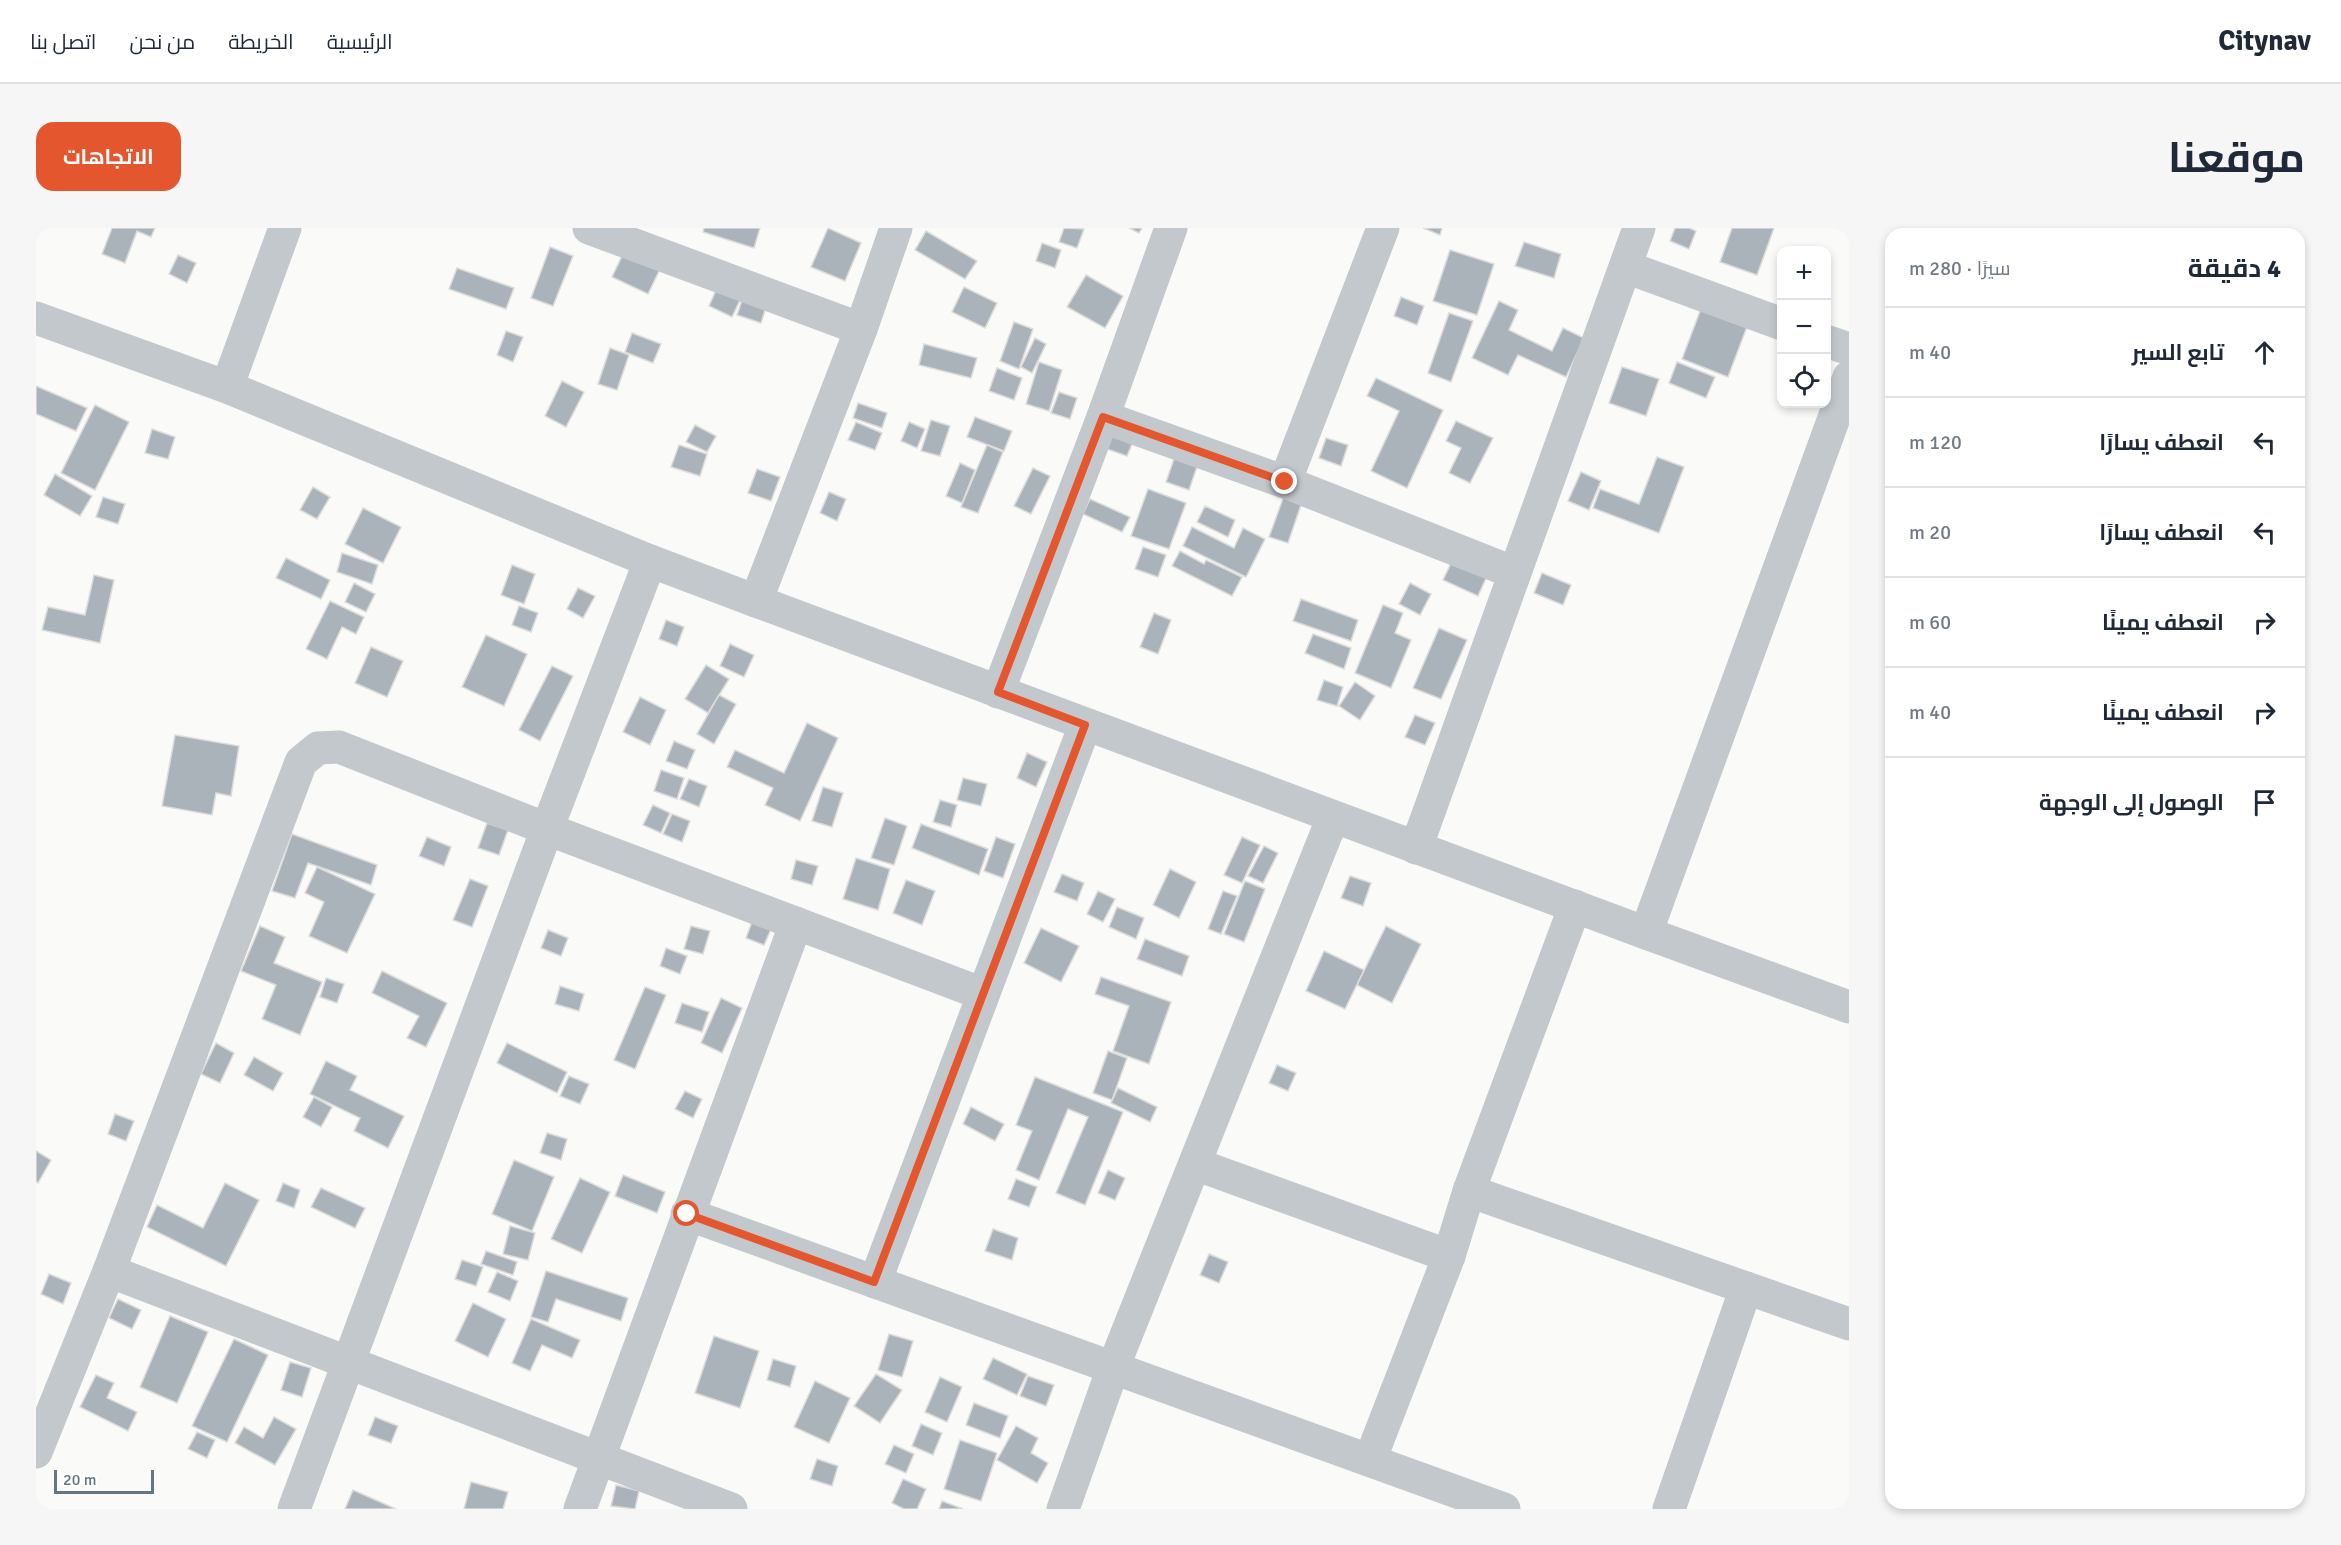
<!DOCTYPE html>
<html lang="ar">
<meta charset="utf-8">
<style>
:root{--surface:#fff;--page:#f6f6f7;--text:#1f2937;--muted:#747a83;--line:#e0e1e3;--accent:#e4572e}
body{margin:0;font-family:Signika,Cairo,sans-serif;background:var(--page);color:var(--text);direction:rtl}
.controls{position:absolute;right:18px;top:18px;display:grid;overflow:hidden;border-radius:12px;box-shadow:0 3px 9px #0003}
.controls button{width:54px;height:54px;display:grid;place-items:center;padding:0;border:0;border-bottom:2px solid var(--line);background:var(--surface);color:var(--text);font:30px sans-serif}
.scale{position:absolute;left:18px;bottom:15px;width:100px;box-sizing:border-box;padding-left:6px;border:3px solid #657683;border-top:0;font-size:16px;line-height:21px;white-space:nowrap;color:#657683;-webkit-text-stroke:4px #fff;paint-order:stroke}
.stop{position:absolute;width:18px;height:18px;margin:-14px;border:4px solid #e4572e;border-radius:50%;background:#fff}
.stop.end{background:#e4572e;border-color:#fff;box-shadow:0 2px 6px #0008}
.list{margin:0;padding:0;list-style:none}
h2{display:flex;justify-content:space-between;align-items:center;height:78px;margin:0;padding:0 24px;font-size:26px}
h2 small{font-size:20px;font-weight:400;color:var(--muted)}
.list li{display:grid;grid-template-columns:39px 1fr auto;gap:18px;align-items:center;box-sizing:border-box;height:90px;padding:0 24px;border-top:2px solid var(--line)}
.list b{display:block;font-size:22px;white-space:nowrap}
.list em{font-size:20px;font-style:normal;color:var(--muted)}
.icon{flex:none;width:33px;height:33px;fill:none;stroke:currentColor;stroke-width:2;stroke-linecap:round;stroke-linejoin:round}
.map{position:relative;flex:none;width:1813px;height:1281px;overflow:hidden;direction:ltr;border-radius:18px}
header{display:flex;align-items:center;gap:36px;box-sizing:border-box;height:84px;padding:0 30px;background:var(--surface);border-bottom:2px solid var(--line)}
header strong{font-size:28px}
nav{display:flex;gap:33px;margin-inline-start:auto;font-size:21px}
.intro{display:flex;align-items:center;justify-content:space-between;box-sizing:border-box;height:144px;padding:0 36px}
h1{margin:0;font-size:42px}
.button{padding:15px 27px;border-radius:18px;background:var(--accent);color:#fff;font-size:21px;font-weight:700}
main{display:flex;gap:36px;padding:0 36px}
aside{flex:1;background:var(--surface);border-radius:18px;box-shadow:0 3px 9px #0003}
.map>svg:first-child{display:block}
.building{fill:#aab3b9;stroke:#dcdcda;stroke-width:1.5}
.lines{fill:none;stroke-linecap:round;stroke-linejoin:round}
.minor{stroke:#c3c8cc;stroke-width:33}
.route{stroke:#e4572e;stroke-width:8}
</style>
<header>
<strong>Citynav</strong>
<nav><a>الرئيسية</a><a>الخريطة</a><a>من نحن</a><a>اتصل بنا</a></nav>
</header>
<div class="intro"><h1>موقعنا</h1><a class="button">الاتجاهات</a></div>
<main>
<aside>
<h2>4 دقيقة<small>سيرًا · 280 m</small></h2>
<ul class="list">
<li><svg class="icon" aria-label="ahead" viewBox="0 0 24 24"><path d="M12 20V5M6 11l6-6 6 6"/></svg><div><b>تابع السير</b></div><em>40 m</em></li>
<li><svg class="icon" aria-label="left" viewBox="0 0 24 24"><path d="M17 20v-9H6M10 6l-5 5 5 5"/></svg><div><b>انعطف يسارًا</b></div><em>120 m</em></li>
<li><svg class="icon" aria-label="left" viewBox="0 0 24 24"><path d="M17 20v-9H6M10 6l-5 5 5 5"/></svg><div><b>انعطف يسارًا</b></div><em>20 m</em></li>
<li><svg class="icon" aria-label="right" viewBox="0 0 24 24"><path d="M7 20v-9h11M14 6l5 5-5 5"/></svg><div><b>انعطف يمينًا</b></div><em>60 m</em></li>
<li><svg class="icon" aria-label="right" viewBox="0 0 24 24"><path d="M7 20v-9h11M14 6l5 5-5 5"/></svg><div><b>انعطف يمينًا</b></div><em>40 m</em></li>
<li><svg class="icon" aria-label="arrive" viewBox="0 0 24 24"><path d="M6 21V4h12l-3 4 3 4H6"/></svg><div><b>الوصول إلى الوجهة</b></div></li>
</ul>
</aside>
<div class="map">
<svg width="1813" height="1281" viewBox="0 0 1813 1281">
<rect width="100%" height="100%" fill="#fafaf8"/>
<g class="building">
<path d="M76,0H119L115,9L101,3L89,35L66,26Z"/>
<path d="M668,0H724L718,20L667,4Z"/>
<path d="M792,0L825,15L809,53L775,39Z"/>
<path d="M1028,0L1048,1L1041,20L1023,14Z"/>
<path d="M1093,0H1106L1103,5Z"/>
<path d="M1387,0H1406L1404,7Z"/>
<path d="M1639,0H1653L1660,3L1653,21L1634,13Z"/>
<path d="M1696,0H1738L1721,47L1684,34Z"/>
<path d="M890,3L941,33L929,51L879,22Z"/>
<path d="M1488,14L1525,26L1518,50L1479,38Z"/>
<path d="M1006,15L1025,22L1019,40L1000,33Z"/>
<path d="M514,19L537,28L517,78L495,70Z"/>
<path d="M1414,22L1458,36L1441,87L1397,73Z"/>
<path d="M588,24L624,41L612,66L576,49Z"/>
<path d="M142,27L160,35L151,55L133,46Z"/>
<path d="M421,40L478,60L470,81L413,61Z"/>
<path d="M1050,47L1087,68L1069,100L1031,79Z"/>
<path d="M682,58L705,70L696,89L673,78Z"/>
<path d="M928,59L961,75L949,100L916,84Z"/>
<path d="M707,69L731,76L725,95L701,87Z"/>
<path d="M1365,69L1388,78L1381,97L1358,88Z"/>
<path d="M1463,73L1482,82L1473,102L1516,123L1527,100L1548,110L1530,149L1482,127L1472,147L1436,130Z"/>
<path d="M1666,78L1712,96L1692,149L1646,131Z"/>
<path d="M1413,85L1437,93L1415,154L1392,145Z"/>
<path d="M978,94L997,101L983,141L964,133Z"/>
<path d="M470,103L487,109L477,134L461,127Z"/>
<path d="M596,105L625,116L617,135L589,124Z"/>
<path d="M999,110L1010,116L996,145L985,139Z"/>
<path d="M888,116L941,130L935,150L883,137Z"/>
<path d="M574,120L593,127L581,162L562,156Z"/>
<path d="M1003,134L1026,142L1013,183L990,176Z"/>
<path d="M1641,134L1679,149L1670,170L1633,155Z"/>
<path d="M1586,139L1623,151L1610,188L1573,175Z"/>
<path d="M961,140L986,150L978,172L953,163Z"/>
<path d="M1340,150L1407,182L1371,260L1335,243L1363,183L1331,168Z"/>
<path d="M526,153L548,164L530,199L509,188Z"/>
<path d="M0,158L51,180L40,203L0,186Z"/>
<path d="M1023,164L1041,170L1034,191L1015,185Z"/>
<path d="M822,175L851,185L846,200L817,190Z"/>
<path d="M59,177L93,194L59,262L25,245Z"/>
<path d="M939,189L976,203L968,223L931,209Z"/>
<path d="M895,192L914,198L904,228L885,223Z"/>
<path d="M1420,193L1457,210L1434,255L1413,245L1425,220L1410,213Z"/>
<path d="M820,194L846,205L839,222L812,212Z"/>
<path d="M873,194L889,201L881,220L865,213Z"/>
<path d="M659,197L680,208L671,224L650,214Z"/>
<path d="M1079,200L1099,209L1091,228L1071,221Z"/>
<path d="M116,201L139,209L132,231L109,225Z"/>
<path d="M1290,210L1312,217L1305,238L1283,230Z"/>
<path d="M643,217L671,226L664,248L635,239Z"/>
<path d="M951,217L967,224L942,285L925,279Z"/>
<path d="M1140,225L1163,233L1153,262L1130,254Z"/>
<path d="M1621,229L1648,239L1623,305L1557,280L1564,261L1603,276Z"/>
<path d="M924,235L939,242L926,275L910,268Z"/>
<path d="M997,240L1014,248L995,286L978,278Z"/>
<path d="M721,241L744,249L735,273L712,265Z"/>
<path d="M1545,244L1565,253L1553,282L1532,273Z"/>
<path d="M19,246L56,268L44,288L8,267Z"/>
<path d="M277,259L294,269L281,291L264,282Z"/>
<path d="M1112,261L1150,275L1133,321L1095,308Z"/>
<path d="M793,264L810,271L801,293L784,285Z"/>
<path d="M1249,265L1267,271L1252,315L1233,309Z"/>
<path d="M67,269L89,276L82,296L60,289Z"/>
<path d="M1054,271L1094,289L1086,304L1047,286Z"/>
<path d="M1169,278L1199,292L1192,309L1161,294Z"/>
<path d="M327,280L365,299L347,335L309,316Z"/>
<path d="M1156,299L1198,320L1207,300L1229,311L1210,349L1147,318Z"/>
<path d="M1107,319L1130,327L1122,349L1099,341Z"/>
<path d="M1144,323L1168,336L1170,332L1206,349L1196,368L1136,338Z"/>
<path d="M306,325L342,337L336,356L301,344Z"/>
<path d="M250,330L294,352L285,371L240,350Z"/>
<path d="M1417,331L1451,348L1442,368L1407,352Z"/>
<path d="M476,337L499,346L488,376L465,367Z"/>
<path d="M1506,345L1535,357L1527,377L1498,365Z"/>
<path d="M58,347L78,352L64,415L6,402L12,379L49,387Z"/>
<path d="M318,355L339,366L330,384L309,374Z"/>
<path d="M1374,355L1395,366L1384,387L1363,376Z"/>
<path d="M542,360L559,368L547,390L531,381Z"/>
<path d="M1265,371L1322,392L1315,413L1257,393Z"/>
<path d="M294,373L328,389L320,406L306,399L291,431L270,421Z"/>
<path d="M1347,377L1367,385L1359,405L1375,412L1355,460L1319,445Z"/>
<path d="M483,378L502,385L495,404L476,397Z"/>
<path d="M1118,385L1135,392L1122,426L1104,419Z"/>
<path d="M630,392L648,399L641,418L623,411Z"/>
<path d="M1403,400L1431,412L1405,471L1377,460Z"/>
<path d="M1277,406L1315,420L1308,441L1269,425Z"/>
<path d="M450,407L491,426L468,478L426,459Z"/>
<path d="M694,416L718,427L708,449L684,438Z"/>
<path d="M335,419L367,433L351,469L319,455Z"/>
<path d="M670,437L693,451L672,485L649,471Z"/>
<path d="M516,438L537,448L504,513L483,502Z"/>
<path d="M1288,452L1307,459L1301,478L1281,472Z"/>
<path d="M1319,454L1339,468L1324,492L1303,478Z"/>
<path d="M683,467L700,476L678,516L661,506Z"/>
<path d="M604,469L630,482L614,517L587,504Z"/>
<path d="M1379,487L1399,495L1389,517L1369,509Z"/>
<path d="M771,495L802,510L764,593L729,577L737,560L691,539L699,522L748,545Z"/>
<path d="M139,507L203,518L195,568L180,565L176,587L126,578Z"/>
<path d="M638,513L659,522L651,541L630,533Z"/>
<path d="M991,525L1011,534L1000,559L981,550Z"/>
<path d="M625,542L648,550L641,571L618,563Z"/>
<path d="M927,550L951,556L945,578L921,572Z"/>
<path d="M653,551L671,558L663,579L644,571Z"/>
<path d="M787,559L807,565L796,599L776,593Z"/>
<path d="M904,572L921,577L915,599L897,594Z"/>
<path d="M617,577L634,585L625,605L607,597Z"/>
<path d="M636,586L654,593L646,614L627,606Z"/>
<path d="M849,590L871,598L858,637L835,630Z"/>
<path d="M451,595L472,602L463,627L442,620Z"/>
<path d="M885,596L952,621L943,647L876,620Z"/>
<path d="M256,606L341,637L335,657L272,635L259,670L236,663Z"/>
<path d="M391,609L415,619L408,638L383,628Z"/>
<path d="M960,609L979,616L967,650L948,643Z"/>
<path d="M1206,609L1224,617L1206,655L1188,647Z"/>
<path d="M1228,618L1242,625L1227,655L1212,648Z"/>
<path d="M820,630L854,641L842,682L807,671Z"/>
<path d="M760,632L782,638L776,657L755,651Z"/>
<path d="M281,639L339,666L311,725L273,708L288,674L269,665Z"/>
<path d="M1134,641L1160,654L1143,690L1117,677Z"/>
<path d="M1026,646L1048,655L1041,673L1018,664Z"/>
<path d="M1314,648L1335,655L1327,678L1305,670Z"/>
<path d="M434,651L452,658L436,699L417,692Z"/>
<path d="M870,652L899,663L886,697L857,685Z"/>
<path d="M1209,653L1229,661L1208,714L1188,706Z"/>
<path d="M1062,663L1079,671L1067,694L1051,686Z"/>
<path d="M1187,663L1201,668L1185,706L1172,701Z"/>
<path d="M1081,679L1108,690L1100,711L1073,699Z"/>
<path d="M717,691L736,699L728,717L710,710Z"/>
<path d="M224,698L249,709L238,735L286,754L264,807L226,791L240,757L205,743Z"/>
<path d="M655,698L674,703L667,726L648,721Z"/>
<path d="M1350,698L1385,716L1356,775L1321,757Z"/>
<path d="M1005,700L1043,718L1025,754L988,735Z"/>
<path d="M512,702L532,710L525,728L505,720Z"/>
<path d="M1109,711L1153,728L1146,748L1101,731Z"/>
<path d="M630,720L651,728L644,746L624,738Z"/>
<path d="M1288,723L1328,742L1309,781L1270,763Z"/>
<path d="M346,743L411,775L390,819L371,810L383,788L336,765Z"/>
<path d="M1065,749L1135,774L1113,836L1077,823L1093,778L1059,766Z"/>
<path d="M290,750L308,756L301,775L284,769Z"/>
<path d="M524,758L548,766L543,783L519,776Z"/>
<path d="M609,759L630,767L599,841L578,832Z"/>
<path d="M685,770L706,780L686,825L665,815Z"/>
<path d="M646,775L673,784L666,804L639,795Z"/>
<path d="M180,815L198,825L184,855L165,846Z"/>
<path d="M471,815L531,844L521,865L461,835Z"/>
<path d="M1072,823L1091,830L1076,872L1057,865Z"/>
<path d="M218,829L247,845L237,863L208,847Z"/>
<path d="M290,833L321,848L314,862L368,888L352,920L318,903L324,890L274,866Z"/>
<path d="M1241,837L1260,845L1252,863L1233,855Z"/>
<path d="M533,848L553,856L544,876L524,868Z"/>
<path d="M999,849L1087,884L1049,977L1020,965L1052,889L1032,881L1003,952L980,942L996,903L980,897Z"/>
<path d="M1082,860L1121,879L1114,894L1075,875Z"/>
<path d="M649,863L666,871L657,890L639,881Z"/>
<path d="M278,869L296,879L285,899L267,889Z"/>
<path d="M935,879L968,896L959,913L927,896Z"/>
<path d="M79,886L98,893L90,913L72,906Z"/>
<path d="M511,905L531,911L525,932L504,925Z"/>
<path d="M0,923L15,932L2,955L0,953Z"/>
<path d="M478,932L518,949L496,1003L456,986Z"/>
<path d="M1072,942L1089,950L1079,972L1062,965Z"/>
<path d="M587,947L629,964L621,985L579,968Z"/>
<path d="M544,950L574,964L546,1025L515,1011Z"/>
<path d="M980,951L1001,959L993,979L972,971Z"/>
<path d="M189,955L223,972L190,1038L111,999L121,977L167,1000Z"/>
<path d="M247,955L264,962L258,980L240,973Z"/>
<path d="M285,960L329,980L319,1000L275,979Z"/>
<path d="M474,998L499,1005L492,1032L467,1026Z"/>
<path d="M957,1001L982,1010L976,1032L949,1023Z"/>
<path d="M450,1023L481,1034L477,1047L445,1036Z"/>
<path d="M1173,1026L1192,1034L1183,1055L1164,1047Z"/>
<path d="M426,1032L447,1039L440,1058L419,1051Z"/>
<path d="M510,1043L592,1070L585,1093L520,1071L512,1094L495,1089Z"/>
<path d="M461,1044L482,1053L474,1073L452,1064Z"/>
<path d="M13,1046L35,1055L27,1076L5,1066Z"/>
<path d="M82,1071L105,1082L96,1101L73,1090Z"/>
<path d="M437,1075L470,1091L452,1129L419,1113Z"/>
<path d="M134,1088L172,1104L141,1175L104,1159Z"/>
<path d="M495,1091L544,1112L536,1130L506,1117L494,1143L476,1135Z"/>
<path d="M853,1106L877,1113L866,1149L842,1142Z"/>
<path d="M678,1108L723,1123L704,1180L659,1165Z"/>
<path d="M198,1111L232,1127L191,1214L156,1198Z"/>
<path d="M957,1130L991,1146L981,1167L947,1151Z"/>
<path d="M737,1131L760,1138L754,1159L731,1152Z"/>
<path d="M254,1134L275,1140L266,1169L245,1162Z"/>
<path d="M840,1146L866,1162L844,1195L818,1178Z"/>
<path d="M60,1147L78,1155L71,1170L101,1184L92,1203L44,1179Z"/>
<path d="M992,1148L1018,1157L1010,1178L984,1168Z"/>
<path d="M904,1149L926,1159L911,1194L889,1184Z"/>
<path d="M779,1153L814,1170L793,1215L758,1199Z"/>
<path d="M938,1175L972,1188L964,1210L930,1197Z"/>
<path d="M238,1189L260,1201L239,1237L199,1215L208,1199L227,1210Z"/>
<path d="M339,1189L362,1198L355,1215L332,1207Z"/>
<path d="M885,1196L906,1205L897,1227L876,1218Z"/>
<path d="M980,1198L1002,1210L995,1225L1012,1235L1001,1255L961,1232Z"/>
<path d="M161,1204L179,1212L171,1230L152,1221Z"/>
<path d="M924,1212L961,1225L945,1273L908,1261Z"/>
<path d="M858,1217L878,1226L870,1245L849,1236Z"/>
<path d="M781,1231L802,1238L796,1258L774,1251Z"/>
<path d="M867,1251L890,1261L881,1281H868L856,1275Z"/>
<path d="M435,1254L472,1264L467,1281H428Z"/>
<path d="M580,1257L603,1263L599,1281L575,1278Z"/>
<path d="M317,1262L360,1281H309Z"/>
<path d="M906,1273L927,1281H903Z"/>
</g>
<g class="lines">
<g class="minor">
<path d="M553,0L825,101"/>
<path d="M1590,39L1746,96"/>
<path d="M0,90L191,159L614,333L720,373L1610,705L1813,779"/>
<path d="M1790,113L1813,121"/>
<path d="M191,159L249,0"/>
<path d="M1067,189L1249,254L1479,345"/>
<path d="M1249,254L1347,0"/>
<path d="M720,373L825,101L860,0"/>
<path d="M962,464L1067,189L1135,0"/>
<path d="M1380,620L1603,0"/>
<path d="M1610,705L1813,149"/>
<path d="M1159,936L1413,1028"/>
<path d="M1433,963L1813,1096"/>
<path d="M651,986L1468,1281"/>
<path d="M73,1043L695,1281"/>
<path d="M839,1054L1049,497"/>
<path d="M0,1224L73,1043L265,534L282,520L303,519L511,601L947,766"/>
<path d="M1334,1232L1413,1028L1433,963L1539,678"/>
<path d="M258,1281L511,601L614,333"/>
<path d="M544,1281L760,695"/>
<path d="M1027,1281L1077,1140L1297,589"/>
<path d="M1633,1281L1710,1060"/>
</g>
</g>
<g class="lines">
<path class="route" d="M651,986L838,1054L1049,497L962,464L1067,189L1249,254"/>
</g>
</svg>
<div class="controls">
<button>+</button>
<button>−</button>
<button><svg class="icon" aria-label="locate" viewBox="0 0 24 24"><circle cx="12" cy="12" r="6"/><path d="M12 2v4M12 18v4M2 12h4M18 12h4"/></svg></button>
</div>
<div class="scale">20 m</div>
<div class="stop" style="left:651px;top:986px"></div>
<div class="stop end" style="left:1249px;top:254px"></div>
</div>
</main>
